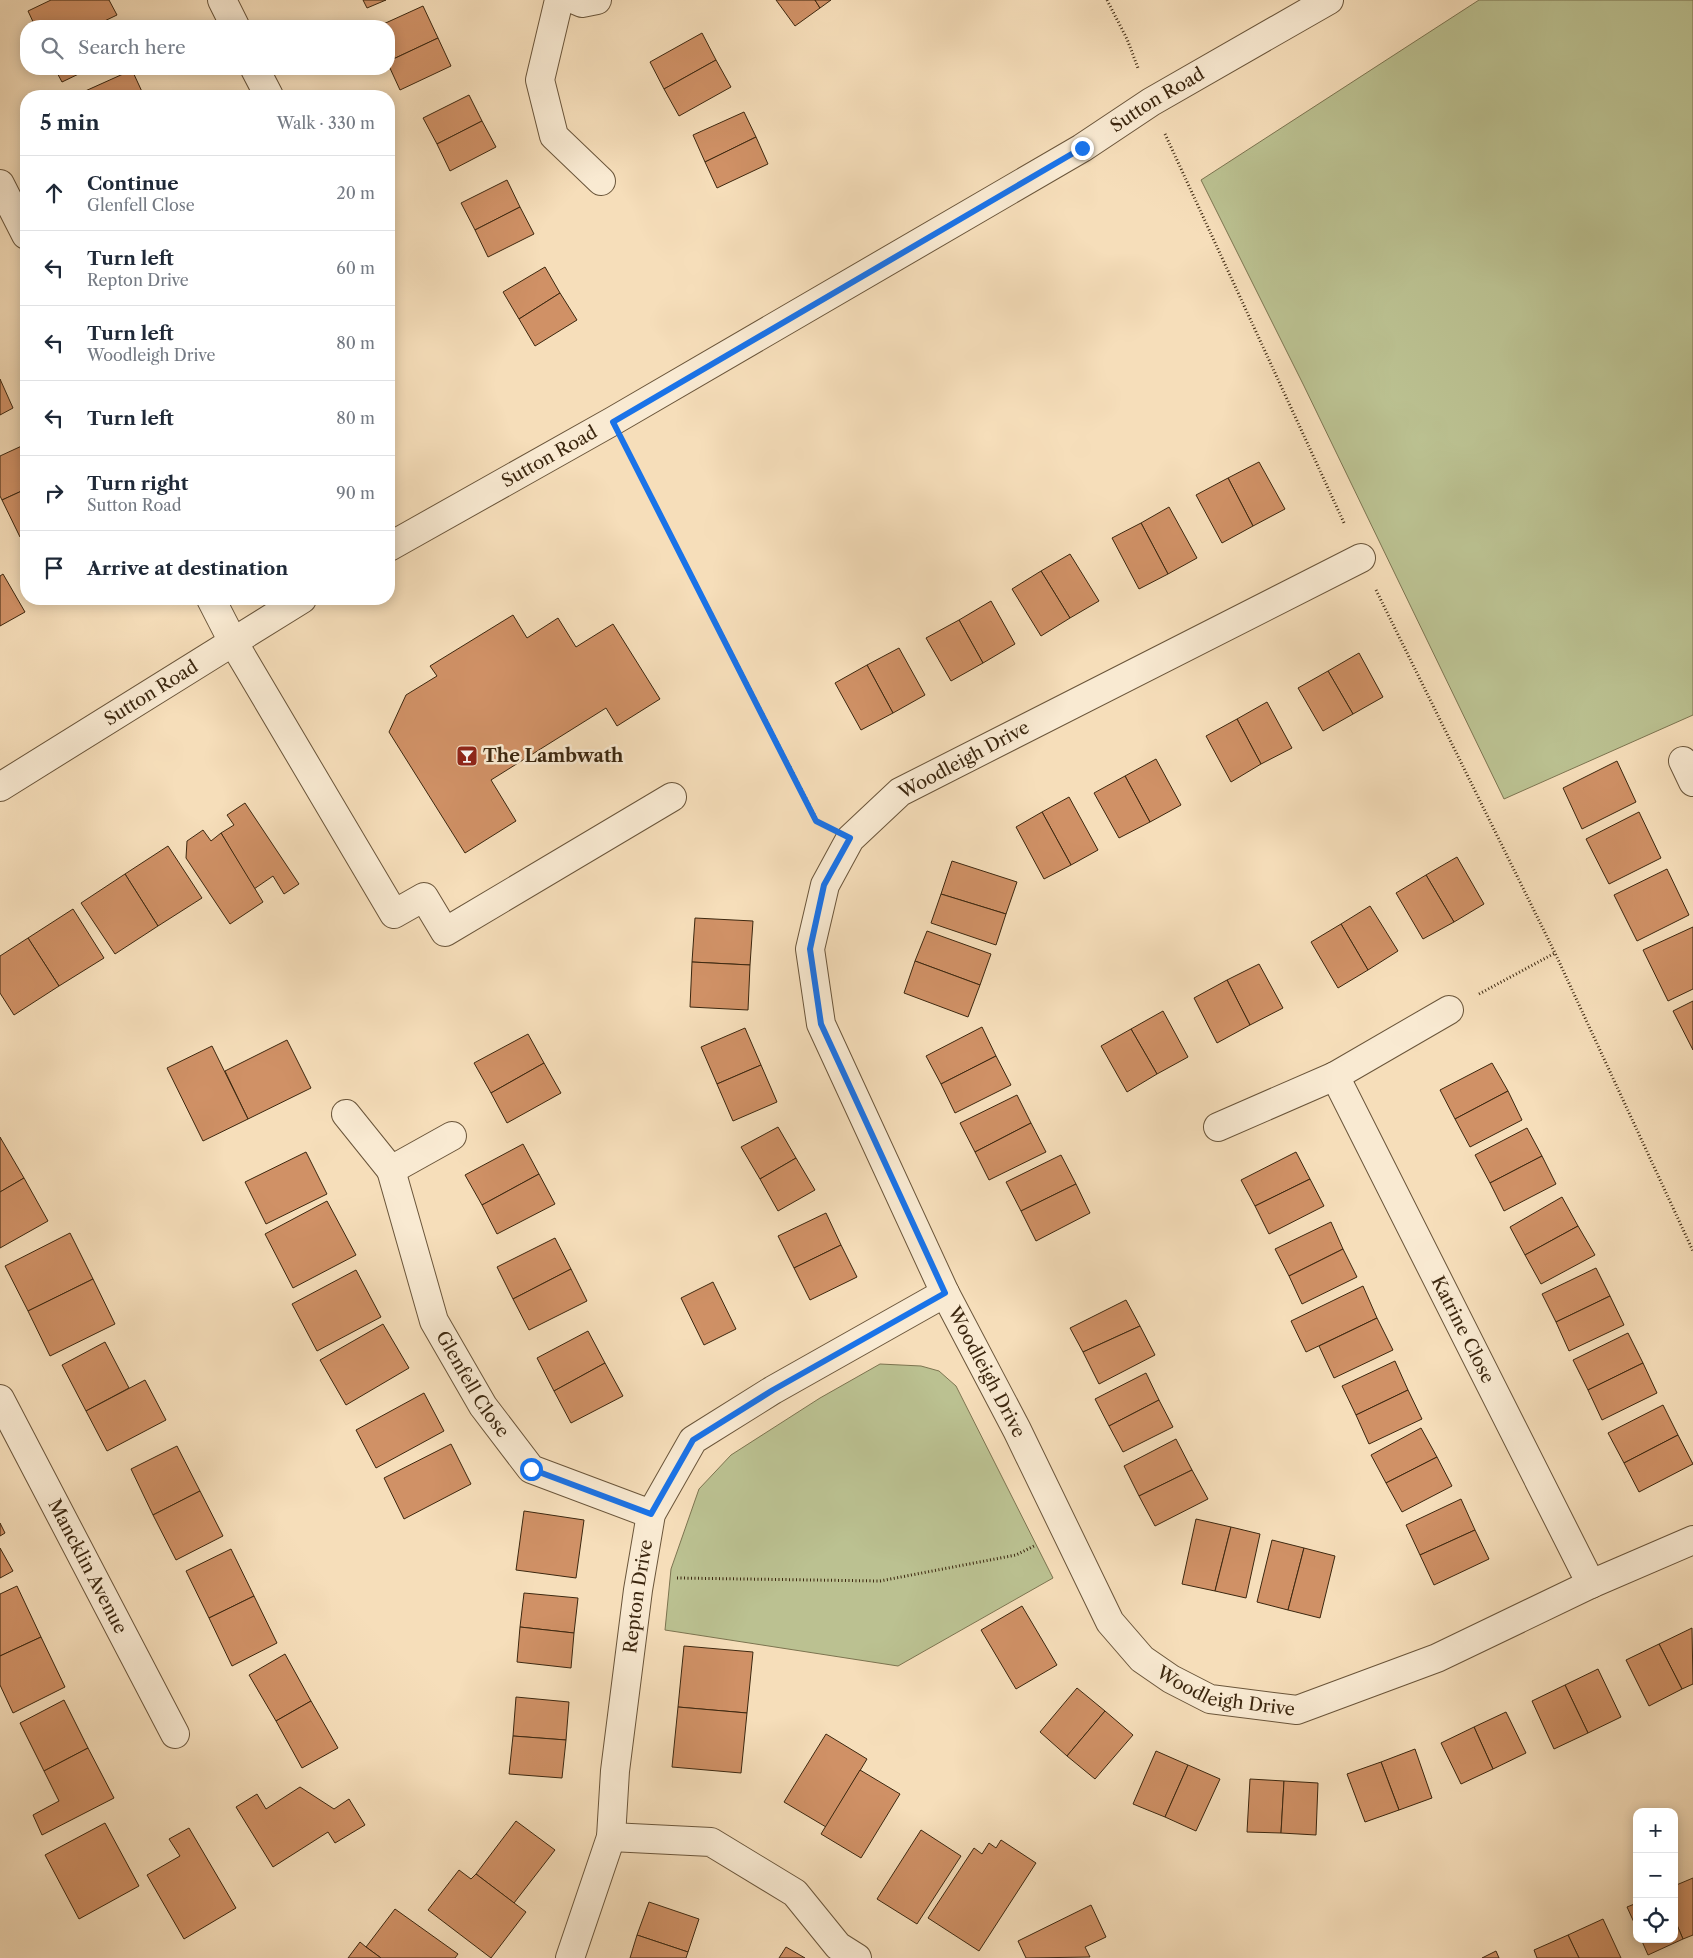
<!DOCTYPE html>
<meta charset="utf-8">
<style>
:root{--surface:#fff;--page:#f6f6f7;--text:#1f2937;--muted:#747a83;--line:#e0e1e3}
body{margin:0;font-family:"Libre Caslon Text",serif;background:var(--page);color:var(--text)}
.controls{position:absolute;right:15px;bottom:15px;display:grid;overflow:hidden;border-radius:10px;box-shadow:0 2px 12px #0003}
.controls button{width:45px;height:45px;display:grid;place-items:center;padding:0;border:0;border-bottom:1px solid var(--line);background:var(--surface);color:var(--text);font:25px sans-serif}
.stop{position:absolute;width:15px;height:15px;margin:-11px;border:4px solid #1a73e8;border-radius:50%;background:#fff}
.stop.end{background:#1a73e8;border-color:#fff;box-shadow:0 1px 5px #0008}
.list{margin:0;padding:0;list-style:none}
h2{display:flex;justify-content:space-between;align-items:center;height:65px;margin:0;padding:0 20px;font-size:21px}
h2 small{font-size:16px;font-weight:400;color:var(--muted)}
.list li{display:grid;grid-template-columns:32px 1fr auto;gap:15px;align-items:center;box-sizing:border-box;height:75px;padding:0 20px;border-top:1px solid var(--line)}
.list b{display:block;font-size:19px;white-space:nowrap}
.list p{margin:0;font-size:16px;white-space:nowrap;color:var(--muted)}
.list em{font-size:16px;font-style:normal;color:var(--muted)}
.icon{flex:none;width:28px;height:28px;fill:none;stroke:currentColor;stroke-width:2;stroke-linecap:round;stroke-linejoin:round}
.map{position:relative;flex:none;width:1693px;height:1958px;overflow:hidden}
.search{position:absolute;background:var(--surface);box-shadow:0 2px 12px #0003;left:20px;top:20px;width:375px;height:55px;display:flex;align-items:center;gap:12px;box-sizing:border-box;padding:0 18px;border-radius:20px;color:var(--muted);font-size:19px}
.panel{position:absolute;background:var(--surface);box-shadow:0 2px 12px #0003;left:20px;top:90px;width:375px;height:515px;border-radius:20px}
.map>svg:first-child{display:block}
.green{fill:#bbc191;stroke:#7c7450}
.building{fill:#d09166;stroke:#3c270f}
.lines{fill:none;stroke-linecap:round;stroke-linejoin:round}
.minor-casing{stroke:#6a553a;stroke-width:30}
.path{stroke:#3c270f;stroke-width:3;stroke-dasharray:1 2.5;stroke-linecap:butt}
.minor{stroke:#f9ead2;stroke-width:28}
.route{stroke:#1a73e8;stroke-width:6}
.labels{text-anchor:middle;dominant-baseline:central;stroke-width:5;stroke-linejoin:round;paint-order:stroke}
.street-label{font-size:18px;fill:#3c270f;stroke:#f9ead2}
.poi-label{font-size:18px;font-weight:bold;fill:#3c270f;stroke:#f9ead2;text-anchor:start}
</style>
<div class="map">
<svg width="1693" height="1958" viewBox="0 0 1693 1958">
<rect width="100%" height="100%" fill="#f6deba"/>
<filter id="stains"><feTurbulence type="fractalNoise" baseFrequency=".004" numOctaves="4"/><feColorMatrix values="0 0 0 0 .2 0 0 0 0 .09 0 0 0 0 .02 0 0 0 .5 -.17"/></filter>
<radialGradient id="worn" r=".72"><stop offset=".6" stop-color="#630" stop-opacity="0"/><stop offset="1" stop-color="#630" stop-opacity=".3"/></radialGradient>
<g class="green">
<path d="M1479,0H1693V715L1504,799L1304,386L1201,180Z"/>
<path d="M880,1364L921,1366L939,1371L956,1386L1053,1578L898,1666L665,1630L671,1569L699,1489L731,1455L820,1398Z"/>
</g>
<g class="building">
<path d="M51,0H109L117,15L94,26H35L28,11Z"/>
<path d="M363,0H386L367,8Z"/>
<path d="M776,0H815L820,8L795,26Z"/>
<path d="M815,0H831L820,8Z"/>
<path d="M423,6L438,38L389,61V26H379Z"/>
<path d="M702,33L716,60L664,89L650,62Z"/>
<path d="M438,38L451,66L400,90L389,66V61Z"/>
<path d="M716,60L731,87L679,116L664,89Z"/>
<path d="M55,69H89L62,82Z"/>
<path d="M132,70L144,96H85L83,92Z"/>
<path d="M469,95L482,121L437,144L423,118Z"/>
<path d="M744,112L756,137L705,162L693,135Z"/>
<path d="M482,121L496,147L450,171L437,144Z"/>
<path d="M756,137L768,164L717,188L705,162Z"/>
<path d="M507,180L520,207L475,230L461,203Z"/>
<path d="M520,207L534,234L488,257L475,230Z"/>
<path d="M545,267L560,293L519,319L503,292Z"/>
<path d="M560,293L577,320L535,346L519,319Z"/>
<path d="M0,379L13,408L0,415Z"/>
<path d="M26,444V489L2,500L0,496V456Z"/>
<path d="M1259,462L1285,509L1253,526L1228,478Z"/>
<path d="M1228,478L1253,526L1222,543L1196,495Z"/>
<path d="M26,489V534L20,537L2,500Z"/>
<path d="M1169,507L1197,558L1168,574L1141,523Z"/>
<path d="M1141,523L1168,574L1139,589L1112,538Z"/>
<path d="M1070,554L1099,601L1070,618L1041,571Z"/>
<path d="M1041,571L1070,618L1041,636L1012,589Z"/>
<path d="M3,574L25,612L0,626V576Z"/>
<path d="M991,601L1015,644L983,663L959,620Z"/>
<path d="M513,615L527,638L558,618L576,647L613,624L660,699L617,726L606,708L491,780L516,821L465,853L389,732L406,695L437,676L430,666Z"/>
<path d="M959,620L983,663L951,681L926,638Z"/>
<path d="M899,648L925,695L893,713L867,665Z"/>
<path d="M1359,653L1383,697L1353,714L1328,671Z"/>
<path d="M867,665L893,713L861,730L835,683Z"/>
<path d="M1328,671L1353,714L1323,731L1298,688Z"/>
<path d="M1267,702L1292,748L1261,764L1237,719Z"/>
<path d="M1237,719L1261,764L1231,782L1206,736Z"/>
<path d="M1156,759L1181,805L1150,822L1125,776Z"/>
<path d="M1617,761L1636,802L1582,829L1563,788Z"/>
<path d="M1125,776L1150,822L1119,838L1094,793Z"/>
<path d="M1069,797L1098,850L1071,865L1042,812Z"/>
<path d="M245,803L299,884L284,894L273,876L254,889L221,833L234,825L227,815Z"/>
<path d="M1042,812L1071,865L1044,879L1016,827Z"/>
<path d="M1639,812L1661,858L1609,884L1586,839Z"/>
<path d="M203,830L211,841L221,833L263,902L230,924L186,858L187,841Z"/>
<path d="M168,846L202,898L158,926L125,874Z"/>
<path d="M1457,857L1484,904L1454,922L1426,875Z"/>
<path d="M952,861L1017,882L1006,914L941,894Z"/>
<path d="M1667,869L1689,915L1637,941L1614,895Z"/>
<path d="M125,874L158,926L115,954L81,903Z"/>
<path d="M1426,875L1454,922L1423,939L1396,893Z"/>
<path d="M941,894L1006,914L996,945L931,923Z"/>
<path d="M1370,906L1398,951L1368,970L1341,924Z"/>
<path d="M73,909L104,958L59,986L28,938Z"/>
<path d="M695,918L753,921L750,965L692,962Z"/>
<path d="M1341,924L1368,970L1338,988L1311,942Z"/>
<path d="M1693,927V989L1668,1001L1643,950Z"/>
<path d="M927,931L991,954L980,985L915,961Z"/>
<path d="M28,938L59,986L14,1015L0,993V956Z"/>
<path d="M915,961L980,985L968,1017L904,993Z"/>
<path d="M692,962L750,965L748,1010L690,1007Z"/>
<path d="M1259,964L1283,1008L1250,1025L1227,980Z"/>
<path d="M1227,980L1250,1025L1217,1043L1194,998Z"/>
<path d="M1693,1001V1050L1673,1011Z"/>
<path d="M1163,1011L1188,1057L1157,1074L1131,1029Z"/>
<path d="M982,1027L996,1056L941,1084L926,1056Z"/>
<path d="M745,1028L761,1065L717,1084L701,1047Z"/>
<path d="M1131,1029L1157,1074L1127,1092L1101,1046Z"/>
<path d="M528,1034L544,1063L491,1093L474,1063Z"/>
<path d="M287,1040L311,1088L248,1119L225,1071Z"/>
<path d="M212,1046L248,1119L203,1141L167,1068Z"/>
<path d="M996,1056L1011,1085L955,1113L941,1084Z"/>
<path d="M544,1063L561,1093L507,1123L491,1093Z"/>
<path d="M1492,1063L1508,1091L1455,1119L1440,1090Z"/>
<path d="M761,1065L777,1102L733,1121L717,1084Z"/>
<path d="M1508,1091L1522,1120L1470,1147L1455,1119Z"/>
<path d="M1017,1095L1031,1123L975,1152L960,1123Z"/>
<path d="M1031,1123L1046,1152L989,1180L975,1152Z"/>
<path d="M778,1127L796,1158L760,1179L741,1147Z"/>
<path d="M1527,1128L1542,1156L1490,1183L1475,1155Z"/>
<path d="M0,1137L24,1178L0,1192Z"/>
<path d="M523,1144L539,1174L482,1205L465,1175Z"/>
<path d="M306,1152L327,1194L266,1224L245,1182Z"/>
<path d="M1296,1152L1310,1179L1255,1206L1241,1180Z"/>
<path d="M1061,1155L1076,1184L1021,1211L1006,1182Z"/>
<path d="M1542,1156L1556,1184L1504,1211L1490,1183Z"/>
<path d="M796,1158L815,1190L778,1211L760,1179Z"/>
<path d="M539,1174L555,1204L497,1234L482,1205Z"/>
<path d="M24,1178L48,1221L0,1248V1192Z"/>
<path d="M1310,1179L1324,1206L1269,1234L1255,1206Z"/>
<path d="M1076,1184L1090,1213L1036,1241L1021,1211Z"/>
<path d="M1562,1197L1578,1226L1525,1255L1510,1227Z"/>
<path d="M327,1201L356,1255L293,1288L265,1234Z"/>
<path d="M826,1213L841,1245L794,1268L778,1236Z"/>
<path d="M1331,1222L1343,1249L1289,1276L1275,1249Z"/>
<path d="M1578,1226L1595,1255L1541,1284L1525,1255Z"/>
<path d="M70,1233L93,1279L28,1311L5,1266Z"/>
<path d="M555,1238L571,1269L513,1299L497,1267Z"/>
<path d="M841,1245L857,1277L810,1300L794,1268Z"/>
<path d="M1343,1249L1357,1277L1302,1304L1289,1276Z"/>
<path d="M1596,1268L1610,1296L1556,1322L1542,1294Z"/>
<path d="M571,1269L587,1301L529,1330L513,1299Z"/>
<path d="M356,1270L381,1317L317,1351L292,1304Z"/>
<path d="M93,1279L115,1324L50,1356L28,1311Z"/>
<path d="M713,1282L736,1329L704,1345L681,1298Z"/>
<path d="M1363,1286L1377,1318L1306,1352L1291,1321Z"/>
<path d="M1610,1296L1624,1325L1569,1351L1556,1322Z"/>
<path d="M1126,1300L1140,1326L1083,1352L1070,1328Z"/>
<path d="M1377,1318L1393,1350L1334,1378L1319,1346Z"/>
<path d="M383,1324L409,1368L346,1405L320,1360Z"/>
<path d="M1140,1326L1155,1355L1099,1384L1083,1352Z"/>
<path d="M588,1331L605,1363L554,1391L537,1358Z"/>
<path d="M1628,1333L1643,1363L1588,1390L1573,1360Z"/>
<path d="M105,1342L129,1388L86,1411L62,1365Z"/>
<path d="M1395,1361L1408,1390L1356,1415L1342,1386Z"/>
<path d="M605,1363L623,1396L571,1423L554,1391Z"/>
<path d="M1643,1363L1657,1393L1602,1420L1588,1390Z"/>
<path d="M1146,1373L1159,1400L1109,1426L1095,1399Z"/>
<path d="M145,1380L166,1420L107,1451L86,1411Z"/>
<path d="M1408,1390L1422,1419L1369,1444L1356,1415Z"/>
<path d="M424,1393L444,1431L376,1468L356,1430Z"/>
<path d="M1159,1400L1173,1427L1123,1452L1109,1426Z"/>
<path d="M1663,1405L1678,1435L1624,1463L1608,1433Z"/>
<path d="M1421,1428L1437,1457L1386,1483L1371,1455Z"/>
<path d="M1678,1435L1693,1464L1639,1492L1624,1463Z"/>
<path d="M1176,1439L1192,1470L1139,1496L1124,1466Z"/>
<path d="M451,1444L471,1484L404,1519L384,1478Z"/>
<path d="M177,1446L200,1491L153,1515L131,1469Z"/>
<path d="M1437,1457L1452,1486L1402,1512L1386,1483Z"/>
<path d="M1192,1470L1208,1499L1155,1526L1139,1496Z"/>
<path d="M200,1491L223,1536L176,1560L153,1515Z"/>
<path d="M1461,1499L1475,1530L1420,1555L1406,1525Z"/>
<path d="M524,1511L584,1520L576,1578L516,1570Z"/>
<path d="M1196,1519L1231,1527L1215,1591L1182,1584Z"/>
<path d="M0,1523L5,1533L0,1536Z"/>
<path d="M1231,1527L1260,1534L1246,1598L1215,1591Z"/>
<path d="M1475,1530L1489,1559L1434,1585L1420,1555Z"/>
<path d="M1272,1540L1304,1548L1288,1610L1257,1602Z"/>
<path d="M0,1548L13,1571L0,1578Z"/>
<path d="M1304,1548L1335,1556L1320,1618L1288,1610Z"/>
<path d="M231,1549L254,1596L209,1618L186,1571Z"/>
<path d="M17,1586L41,1637L0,1656V1594Z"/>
<path d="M524,1593L578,1598L574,1633L520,1627Z"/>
<path d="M254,1596L277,1643L232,1666L209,1618Z"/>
<path d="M1022,1606L1057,1665L1016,1689L981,1630Z"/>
<path d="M520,1627L574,1633L571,1668L517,1662Z"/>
<path d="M1692,1628L1693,1684L1682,1689L1659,1644Z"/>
<path d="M41,1637L65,1687L13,1713L0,1685V1656Z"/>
<path d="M1659,1644L1682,1689L1649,1706L1626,1660Z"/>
<path d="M684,1646L753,1652L747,1713L678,1707Z"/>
<path d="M285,1654L311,1701L276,1721L249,1675Z"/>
<path d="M1598,1669L1621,1717L1588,1733L1565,1685Z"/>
<path d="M1565,1685L1588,1733L1554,1749L1532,1701Z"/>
<path d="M1077,1688L1105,1711L1067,1756L1040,1732Z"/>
<path d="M516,1697L569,1702L566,1740L513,1736Z"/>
<path d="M64,1700L88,1748L44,1771L20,1723Z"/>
<path d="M311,1701L338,1748L302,1768L276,1721Z"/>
<path d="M678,1707L747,1713L741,1773L672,1767Z"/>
<path d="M1105,1711L1133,1735L1095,1779L1067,1756Z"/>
<path d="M1506,1712L1526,1753L1493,1769L1474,1727Z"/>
<path d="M1474,1727L1493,1769L1461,1784L1441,1743Z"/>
<path d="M826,1734L867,1759L826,1827L784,1802Z"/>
<path d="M513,1736L566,1740L562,1778L509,1774Z"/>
<path d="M88,1748L114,1798L42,1835L33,1815L59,1801L44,1771Z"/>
<path d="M1415,1749L1432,1798L1399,1810L1381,1762Z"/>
<path d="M1156,1751L1188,1765L1165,1817L1133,1804Z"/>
<path d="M1381,1762L1399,1810L1365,1822L1347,1774Z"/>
<path d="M1188,1765L1220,1779L1196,1831L1165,1817Z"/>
<path d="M860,1770L900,1794L861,1858L821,1834Z"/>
<path d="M1250,1779L1284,1781L1281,1833L1247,1832Z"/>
<path d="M1284,1781L1318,1783L1316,1835L1281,1833Z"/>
<path d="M300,1787L334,1809L349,1799L365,1825L335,1843L328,1832L273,1867L236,1807L257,1794L266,1809Z"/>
<path d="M516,1821L555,1850L514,1903L476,1874Z"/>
<path d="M105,1823L139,1886L79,1919L45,1855Z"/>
<path d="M189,1828L236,1908L184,1939L147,1875L180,1856L169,1839Z"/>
<path d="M921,1830L961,1856L917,1924L877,1899Z"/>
<path d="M1001,1840L1036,1863L979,1951L928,1918L974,1848L982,1854L989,1843L996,1848Z"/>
<path d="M459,1870L471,1879L476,1874L526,1912L491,1958L428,1910Z"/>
<path d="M1693,1878V1935L1683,1939L1674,1918V1886Z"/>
<path d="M649,1902L699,1919L688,1952L637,1935Z"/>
<path d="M1637,1903V1929L1627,1907Z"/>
<path d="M1091,1905L1106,1937L1085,1947L1090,1957L1026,1958L1018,1941Z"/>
<path d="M395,1909L458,1954L455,1958H381L366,1947Z"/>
<path d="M1674,1918L1683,1939L1648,1955L1641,1939H1674Z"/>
<path d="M1603,1919L1621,1958H1579L1568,1935Z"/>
<path d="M637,1935L688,1952L686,1958H630Z"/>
<path d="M1568,1935L1579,1958H1537L1534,1950Z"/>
<path d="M360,1942L366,1947L381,1958H348Z"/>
<path d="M786,1947L805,1958H779Z"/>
<path d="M1496,1951L1499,1958H1482Z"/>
</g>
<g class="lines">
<g class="minor-casing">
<g id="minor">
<path d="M222,0L235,26"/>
<path d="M559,0L540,80L554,136L601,181"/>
<path d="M575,0L582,3L597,0"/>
<path d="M255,69L269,96"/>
<path d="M0,184L26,235"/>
<path id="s1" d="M389,547L613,421L1082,148L1151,102L1329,0"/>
<path id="s2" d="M1361,558L900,792L850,839L825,885L810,949L821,1024L945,1293L1017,1430L1110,1622L1142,1659L1171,1679L1210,1699L1297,1710L1437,1658L1591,1584L1693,1540"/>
<path d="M211,599L232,640L394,914L424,897L445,932L672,797"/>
<path d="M1683,761L1693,782"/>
<path id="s3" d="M0,787L302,599"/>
<path id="s4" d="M1335,1076L1591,1584"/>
<path d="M346,1114L391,1170L452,1136"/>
<path d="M1218,1127L1335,1076L1449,1010"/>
<path id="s5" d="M391,1170L434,1321L483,1406L531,1469L651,1514"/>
<path id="s6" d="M0,1399L175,1734"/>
<path d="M611,1837L711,1842L795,1893L838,1946L857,1958"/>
<path id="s7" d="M570,1958L611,1837L615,1771L638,1590L651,1514L693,1440L773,1390L945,1293"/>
</g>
</g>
<g class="path">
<path d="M1107,0L1127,39L1138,68"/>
<path d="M1165,134L1345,525"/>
<path d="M629,452L818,822"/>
<path d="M1376,590L1555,953L1693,1251"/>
<path d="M1479,994L1555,953"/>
<path d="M677,1578L880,1581L1016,1555L1034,1546"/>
</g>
<use href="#minor" class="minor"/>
</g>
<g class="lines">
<path class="route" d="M531,1469L651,1514L693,1440L773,1390L945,1293L821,1024L810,949L824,885L850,838L816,821L613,422L1082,148"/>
</g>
<defs>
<g id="bar-square" transform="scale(1.125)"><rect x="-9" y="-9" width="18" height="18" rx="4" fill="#8f2418" stroke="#f9ead2"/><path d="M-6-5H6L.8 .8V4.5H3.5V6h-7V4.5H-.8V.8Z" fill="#fff"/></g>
</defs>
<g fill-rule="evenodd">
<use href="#bar-square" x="467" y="756"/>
</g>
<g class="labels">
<g class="street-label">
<text stroke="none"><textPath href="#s1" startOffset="889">Sutton Road</textPath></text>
<text stroke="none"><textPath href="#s1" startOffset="184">Sutton Road</textPath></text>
<text stroke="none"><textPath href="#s3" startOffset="178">Sutton Road</textPath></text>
<text transform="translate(964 760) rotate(-28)">Woodleigh Drive</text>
<text stroke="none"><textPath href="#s4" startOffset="284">Katrine Close</textPath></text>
<text stroke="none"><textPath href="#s2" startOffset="1165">Woodleigh Drive</textPath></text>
<text stroke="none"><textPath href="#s5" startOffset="231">Glenfell Close</textPath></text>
<text stroke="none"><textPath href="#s6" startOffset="189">Mancklin Avenue</textPath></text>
<text stroke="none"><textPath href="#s7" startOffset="370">Repton Drive</textPath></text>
<text stroke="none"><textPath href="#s2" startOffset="1585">Woodleigh Drive</textPath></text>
</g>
<g class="poi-label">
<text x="483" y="756">The Lambwath</text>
</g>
</g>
<rect width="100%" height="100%" filter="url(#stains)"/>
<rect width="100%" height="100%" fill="url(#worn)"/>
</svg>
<div class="controls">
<button>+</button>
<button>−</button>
<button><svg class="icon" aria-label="locate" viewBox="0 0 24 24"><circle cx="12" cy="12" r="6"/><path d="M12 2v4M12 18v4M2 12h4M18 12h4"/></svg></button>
</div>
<div class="stop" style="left:531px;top:1469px"></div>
<div class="stop end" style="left:1082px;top:148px"></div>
<div class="search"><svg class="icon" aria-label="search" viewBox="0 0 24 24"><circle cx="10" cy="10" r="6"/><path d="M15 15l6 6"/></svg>Search here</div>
<section class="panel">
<h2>5 min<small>Walk · 330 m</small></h2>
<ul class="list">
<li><svg class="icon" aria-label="ahead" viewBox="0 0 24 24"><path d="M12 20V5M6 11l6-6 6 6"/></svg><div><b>Continue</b><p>Glenfell Close</p></div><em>20 m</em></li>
<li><svg class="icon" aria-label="left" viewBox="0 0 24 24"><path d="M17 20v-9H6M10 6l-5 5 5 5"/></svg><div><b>Turn left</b><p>Repton Drive</p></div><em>60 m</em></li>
<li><svg class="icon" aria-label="left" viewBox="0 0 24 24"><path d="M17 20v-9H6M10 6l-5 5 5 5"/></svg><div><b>Turn left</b><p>Woodleigh Drive</p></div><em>80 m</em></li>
<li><svg class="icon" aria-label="left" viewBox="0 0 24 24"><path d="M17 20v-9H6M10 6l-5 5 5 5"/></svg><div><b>Turn left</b></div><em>80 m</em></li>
<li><svg class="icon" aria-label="right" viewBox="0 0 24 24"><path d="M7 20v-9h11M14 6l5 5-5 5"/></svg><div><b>Turn right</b><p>Sutton Road</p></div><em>90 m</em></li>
<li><svg class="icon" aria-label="arrive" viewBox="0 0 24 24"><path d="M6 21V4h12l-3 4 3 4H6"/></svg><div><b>Arrive at destination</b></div></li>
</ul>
</section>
</div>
